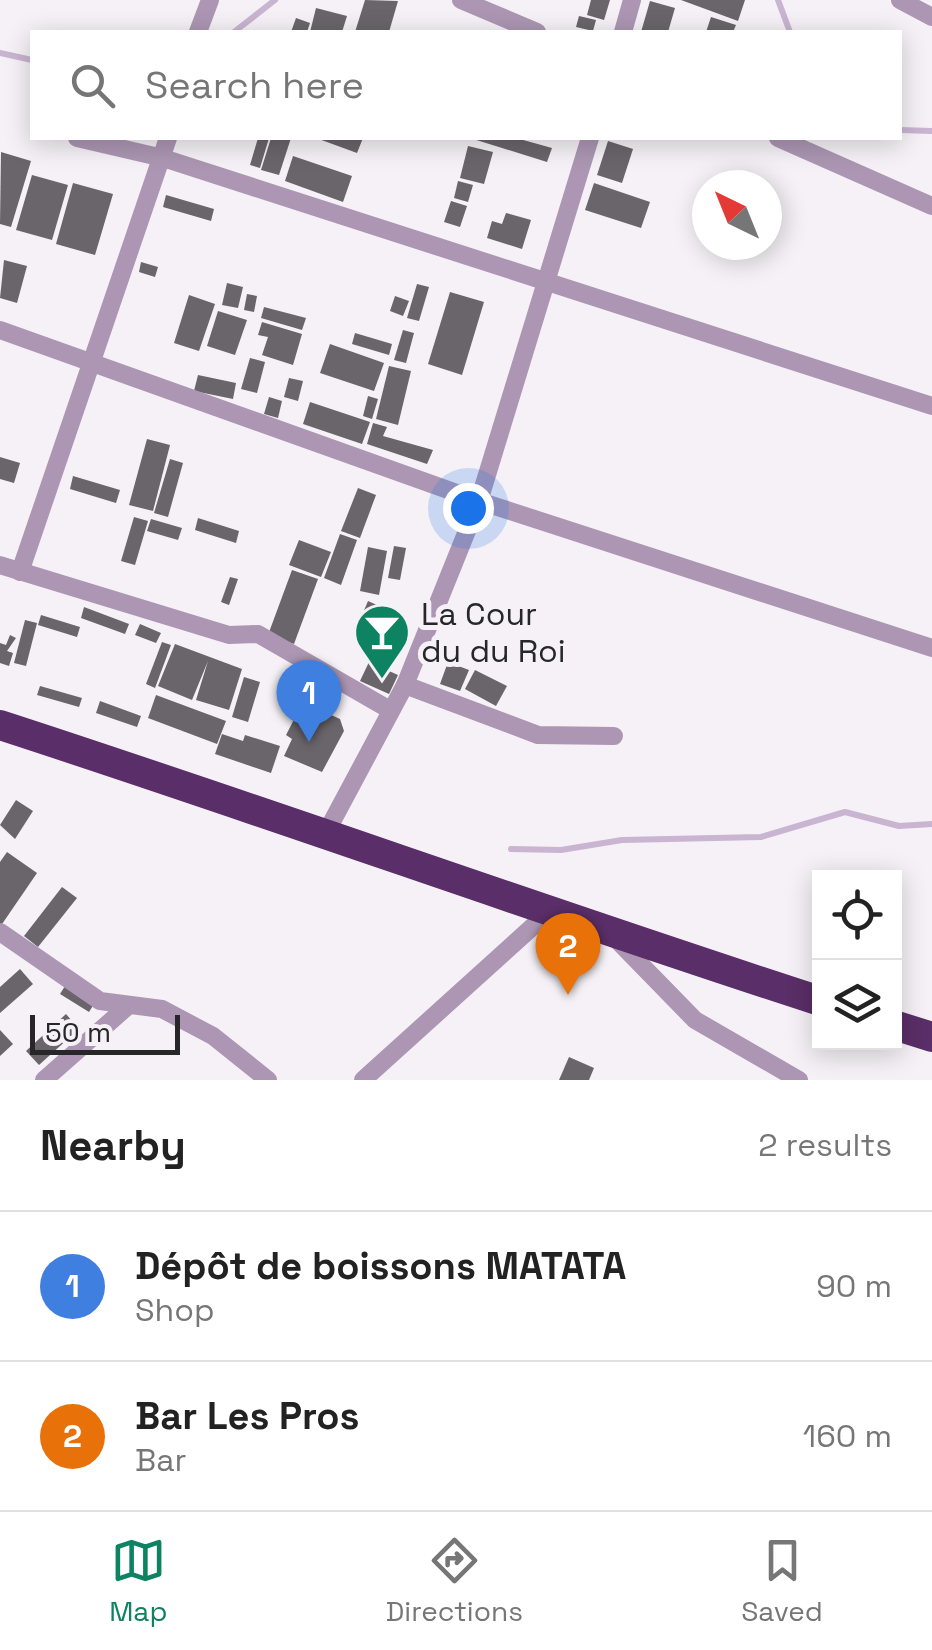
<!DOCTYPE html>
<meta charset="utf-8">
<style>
:root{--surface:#fff;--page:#f6f6f6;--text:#222;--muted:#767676;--line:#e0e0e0;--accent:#0d8362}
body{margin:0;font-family:"Space Grotesk",sans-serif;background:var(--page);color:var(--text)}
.controls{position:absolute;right:30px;bottom:30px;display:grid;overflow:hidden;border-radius:0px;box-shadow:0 5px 25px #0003}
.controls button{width:90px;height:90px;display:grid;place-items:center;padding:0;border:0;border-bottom:2px solid var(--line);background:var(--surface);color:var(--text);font:50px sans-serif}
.compass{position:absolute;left:692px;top:170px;width:90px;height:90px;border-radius:50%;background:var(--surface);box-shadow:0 5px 25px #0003;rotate:317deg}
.scale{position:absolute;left:30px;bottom:25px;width:150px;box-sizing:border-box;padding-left:10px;border:5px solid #272628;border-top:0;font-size:28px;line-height:35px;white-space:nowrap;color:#272628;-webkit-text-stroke:8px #f5f1f6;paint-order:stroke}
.you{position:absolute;left:468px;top:508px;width:35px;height:35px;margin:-25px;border:8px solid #fff;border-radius:50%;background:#1a73e8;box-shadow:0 0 0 15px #1a73e833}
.badge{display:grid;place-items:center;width:65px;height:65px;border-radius:50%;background:var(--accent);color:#fff;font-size:32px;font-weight:700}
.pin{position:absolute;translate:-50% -82px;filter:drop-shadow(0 2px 5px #0008)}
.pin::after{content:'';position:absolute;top:52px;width:35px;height:30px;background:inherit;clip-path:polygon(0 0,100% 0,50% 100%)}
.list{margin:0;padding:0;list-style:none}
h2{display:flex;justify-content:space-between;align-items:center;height:130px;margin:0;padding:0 40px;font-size:42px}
h2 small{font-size:32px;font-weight:400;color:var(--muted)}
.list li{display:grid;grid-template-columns:65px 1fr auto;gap:30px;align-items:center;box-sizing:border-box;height:150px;padding:0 40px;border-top:2px solid var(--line)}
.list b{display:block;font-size:38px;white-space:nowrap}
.list p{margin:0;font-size:32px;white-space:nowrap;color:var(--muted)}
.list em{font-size:32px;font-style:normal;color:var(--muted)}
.icon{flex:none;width:55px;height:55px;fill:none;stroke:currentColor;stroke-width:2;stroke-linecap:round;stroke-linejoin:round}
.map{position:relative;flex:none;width:932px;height:1080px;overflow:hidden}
.search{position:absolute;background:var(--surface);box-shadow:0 5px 25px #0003;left:30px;right:30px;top:30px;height:110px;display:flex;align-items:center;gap:25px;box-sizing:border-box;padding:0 35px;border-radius:0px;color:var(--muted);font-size:38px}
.sheet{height:430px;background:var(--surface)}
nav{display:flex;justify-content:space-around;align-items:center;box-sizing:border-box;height:140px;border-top:2px solid var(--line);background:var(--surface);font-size:28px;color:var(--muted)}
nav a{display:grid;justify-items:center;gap:5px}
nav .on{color:var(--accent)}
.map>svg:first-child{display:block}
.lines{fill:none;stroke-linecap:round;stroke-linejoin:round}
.stream{stroke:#c9b4d1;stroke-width:6}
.building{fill:#69656a}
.street{stroke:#ac96b3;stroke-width:18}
.highway{stroke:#5a2e68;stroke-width:30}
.labels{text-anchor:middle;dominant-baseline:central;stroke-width:10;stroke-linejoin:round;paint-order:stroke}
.poi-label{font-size:32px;fill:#272628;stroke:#f5f1f6;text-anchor:start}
</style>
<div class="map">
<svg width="932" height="1080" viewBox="0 0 932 1080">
<rect width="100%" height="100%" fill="#f5f1f6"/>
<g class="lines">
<g class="stream">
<path d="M778,0L790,32"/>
<path d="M234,32L275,0"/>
<path d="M0,53L32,60"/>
<path d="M900,130L932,131"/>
<path d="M511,849L561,850L622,840L761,837L845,812L899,826L932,824"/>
</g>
</g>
<g class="building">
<path d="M365,0L398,1L389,32H355Z"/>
<path d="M591,0H610L604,20L587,15Z"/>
<path d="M681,0H745L738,21Z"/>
<path d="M650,1L675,8L668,32H641Z"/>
<path d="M316,8L347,16L342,32H310Z"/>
<path d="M579,16L596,20L593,31L576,27Z"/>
<path d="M711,17L736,25L733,32H706Z"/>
<path d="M296,18L310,23L307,32H291Z"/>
<path d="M258,138H269L260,168L250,165Z"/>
<path d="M271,138H291L279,175L261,170Z"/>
<path d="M316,138H363L357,153Z"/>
<path d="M470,138H516L552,148L547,162Z"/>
<path d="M608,141L633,149L622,183L597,175Z"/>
<path d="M468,146L493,152L484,184L460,178Z"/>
<path d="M1,152L31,161L11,227L0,224Z"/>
<path d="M293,156L352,176L343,202L285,181Z"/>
<path d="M32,175L68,185L52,240L16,230Z"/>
<path d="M458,181L473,185L468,202L454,198Z"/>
<path d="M73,183L113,194L95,255L56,244Z"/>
<path d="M594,183L650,202L641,228L585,210Z"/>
<path d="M166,195L214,209L211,221L163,207Z"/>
<path d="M451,201L467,206L460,227L444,222Z"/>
<path d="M506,213L531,220L522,249L487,238L492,221L502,224Z"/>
<path d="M4,260L27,266L17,303L0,298Z"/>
<path d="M141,262L158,267L155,277L139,272Z"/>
<path d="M227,283L243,287L238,308L222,305Z"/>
<path d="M417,284L429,287L419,321L407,318Z"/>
<path d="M450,292L484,302L462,375L428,364Z"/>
<path d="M247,294L257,296L254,312L244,310Z"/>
<path d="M189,295L215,304L199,351L174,343Z"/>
<path d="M395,296L409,301L403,316L390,311Z"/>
<path d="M264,307L306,318L302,330L261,318Z"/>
<path d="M218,311L247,320L235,355L207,346Z"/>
<path d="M262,322L302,334L293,365L262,355L268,337L258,335Z"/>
<path d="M403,330L414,333L406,363L394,360Z"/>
<path d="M355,333L392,344L389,355L352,344Z"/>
<path d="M330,344L384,363L374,391L320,373Z"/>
<path d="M250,358L265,362L257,393L241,389Z"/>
<path d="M389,366L411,371L398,425L376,419Z"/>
<path d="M198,375L236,383L233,399L194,391Z"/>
<path d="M289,378L303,381L298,401L284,397Z"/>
<path d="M368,396L378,399L372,419L363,416Z"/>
<path d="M269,397L282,401L278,418L264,414Z"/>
<path d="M310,402L370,422L362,444L303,424Z"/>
<path d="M373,423L387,427L383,436L433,450L427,464L367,444Z"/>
<path d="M147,439L170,445L153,511L129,505Z"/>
<path d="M0,457L20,463L14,483L0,479Z"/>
<path d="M170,459L183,463L168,517L154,513Z"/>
<path d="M73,476L120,490L116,503L70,489Z"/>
<path d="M358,488L376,495L360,538L341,531Z"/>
<path d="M134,517L148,521L135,565L121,561Z"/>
<path d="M198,518L239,531L236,543L195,530Z"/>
<path d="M151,519L182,528L178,540L147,531Z"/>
<path d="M340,534L357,540L341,585L324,578Z"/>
<path d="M299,540L331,552L321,577L289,565Z"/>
<path d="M394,546L406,548L400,580L388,578Z"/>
<path d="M368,547L387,551L379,595L360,591Z"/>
<path d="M292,570L318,579L294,644L268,635Z"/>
<path d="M230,577L238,579L229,605L221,602Z"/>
<path d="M368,601L399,615L390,634L360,620Z"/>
<path d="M84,607L129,624L125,634L81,618Z"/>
<path d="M41,615L80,627L77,637L38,625Z"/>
<path d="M25,620L37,623L26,666L14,663Z"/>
<path d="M140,624L161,633L156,643L135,635Z"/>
<path d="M10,635L16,638L7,651L13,653L9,666L0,663V643L6,645Z"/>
<path d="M380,635L390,641L379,663L369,658Z"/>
<path d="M162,642L171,645L155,688L146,684Z"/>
<path d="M175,644L242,669L229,710L196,700L208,661L192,700L158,686Z"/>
<path d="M369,662L398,675L389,694L360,681Z"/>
<path d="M448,662L469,670L460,691L440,684Z"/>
<path d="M475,670L507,686L496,706L465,689Z"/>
<path d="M244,677L260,682L248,722L232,717Z"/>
<path d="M40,686L82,698L79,707L37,695Z"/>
<path d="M156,695L226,721L217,744L148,718Z"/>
<path d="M100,701L141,716L137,727L96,713Z"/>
<path d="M303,702L340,719L344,731L322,772L284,756L292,739L286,735Z"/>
<path d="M222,734L243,741L245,735L280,746L271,773L215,754Z"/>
<path d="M16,800L33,811L15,839L0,825Z"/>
<path d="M7,852L37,873L0,927V862Z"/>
<path d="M62,887L77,898L38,947L24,936Z"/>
<path d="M20,969L33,984L0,1013V987Z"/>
<path d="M65,986L94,1004L89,1012L60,994Z"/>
<path d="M66,1014L79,1029L39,1065L26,1051Z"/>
<path d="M0,1030L13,1044L0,1056Z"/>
<path d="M569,1057L594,1068L589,1080H559Z"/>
</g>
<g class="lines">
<g class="street">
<path d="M461,0L537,32"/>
<path d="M900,0L932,17"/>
<path d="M198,32L210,0"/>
<path d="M623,32L632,0"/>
<path d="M77,138L163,158L932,406"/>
<path d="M778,138L932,206"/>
<path d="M0,330L479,501L932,648"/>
<path d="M0,565L229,635L258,634L390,710"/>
<path d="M20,572L168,138"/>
<path d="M405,685L538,735L614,736"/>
<path d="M327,831L405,685L479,501L590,138"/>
<path d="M0,932L100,1001L162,1009L213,1036L268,1080"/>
<path d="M615,938L695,1020L799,1080"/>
<path d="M44,1080L129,1005"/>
<path d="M363,1080L551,910"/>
</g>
<g class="highway">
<path d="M0,725C274,814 545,912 820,1001"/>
<path d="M894,1025L932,1037"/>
</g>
</g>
<defs>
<g id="bar-pin" transform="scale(2.875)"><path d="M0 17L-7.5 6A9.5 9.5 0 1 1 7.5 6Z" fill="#0d8362" stroke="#f5f1f6"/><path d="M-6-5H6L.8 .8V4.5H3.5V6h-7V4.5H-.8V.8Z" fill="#fff"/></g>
</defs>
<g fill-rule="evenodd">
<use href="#bar-pin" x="382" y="632"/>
</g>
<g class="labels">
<g class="poi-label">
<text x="421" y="614">La Cour<tspan x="421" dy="37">du du Roi</tspan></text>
</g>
</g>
</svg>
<div class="controls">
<button><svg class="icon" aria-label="locate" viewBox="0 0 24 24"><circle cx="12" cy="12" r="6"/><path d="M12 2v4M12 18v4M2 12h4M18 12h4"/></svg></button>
<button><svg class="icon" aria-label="layers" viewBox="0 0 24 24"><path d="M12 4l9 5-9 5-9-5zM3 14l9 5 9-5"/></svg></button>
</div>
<svg class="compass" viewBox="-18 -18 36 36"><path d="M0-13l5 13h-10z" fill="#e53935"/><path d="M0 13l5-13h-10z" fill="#767676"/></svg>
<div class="scale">50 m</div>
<div class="you"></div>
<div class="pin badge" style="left:309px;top:742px;background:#3f7fe0">1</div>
<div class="pin badge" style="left:568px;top:995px;background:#e8710a">2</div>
<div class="search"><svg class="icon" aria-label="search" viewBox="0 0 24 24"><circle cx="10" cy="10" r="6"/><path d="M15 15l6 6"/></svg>Search here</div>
</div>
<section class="sheet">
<h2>Nearby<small>2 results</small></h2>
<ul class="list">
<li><span class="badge" style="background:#3f7fe0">1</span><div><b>Dépôt de boissons MATATA</b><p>Shop</p></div><em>90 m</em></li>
<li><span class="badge" style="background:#e8710a">2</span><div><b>Bar Les Pros</b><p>Bar</p></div><em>160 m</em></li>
</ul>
</section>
<nav>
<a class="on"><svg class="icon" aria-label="map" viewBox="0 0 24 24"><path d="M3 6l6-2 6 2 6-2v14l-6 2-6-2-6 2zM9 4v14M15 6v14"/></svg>Map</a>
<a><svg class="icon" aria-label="directions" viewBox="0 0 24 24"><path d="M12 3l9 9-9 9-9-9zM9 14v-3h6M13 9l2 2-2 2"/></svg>Directions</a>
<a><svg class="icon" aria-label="saved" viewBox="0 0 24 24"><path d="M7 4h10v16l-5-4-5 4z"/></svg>Saved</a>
</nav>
